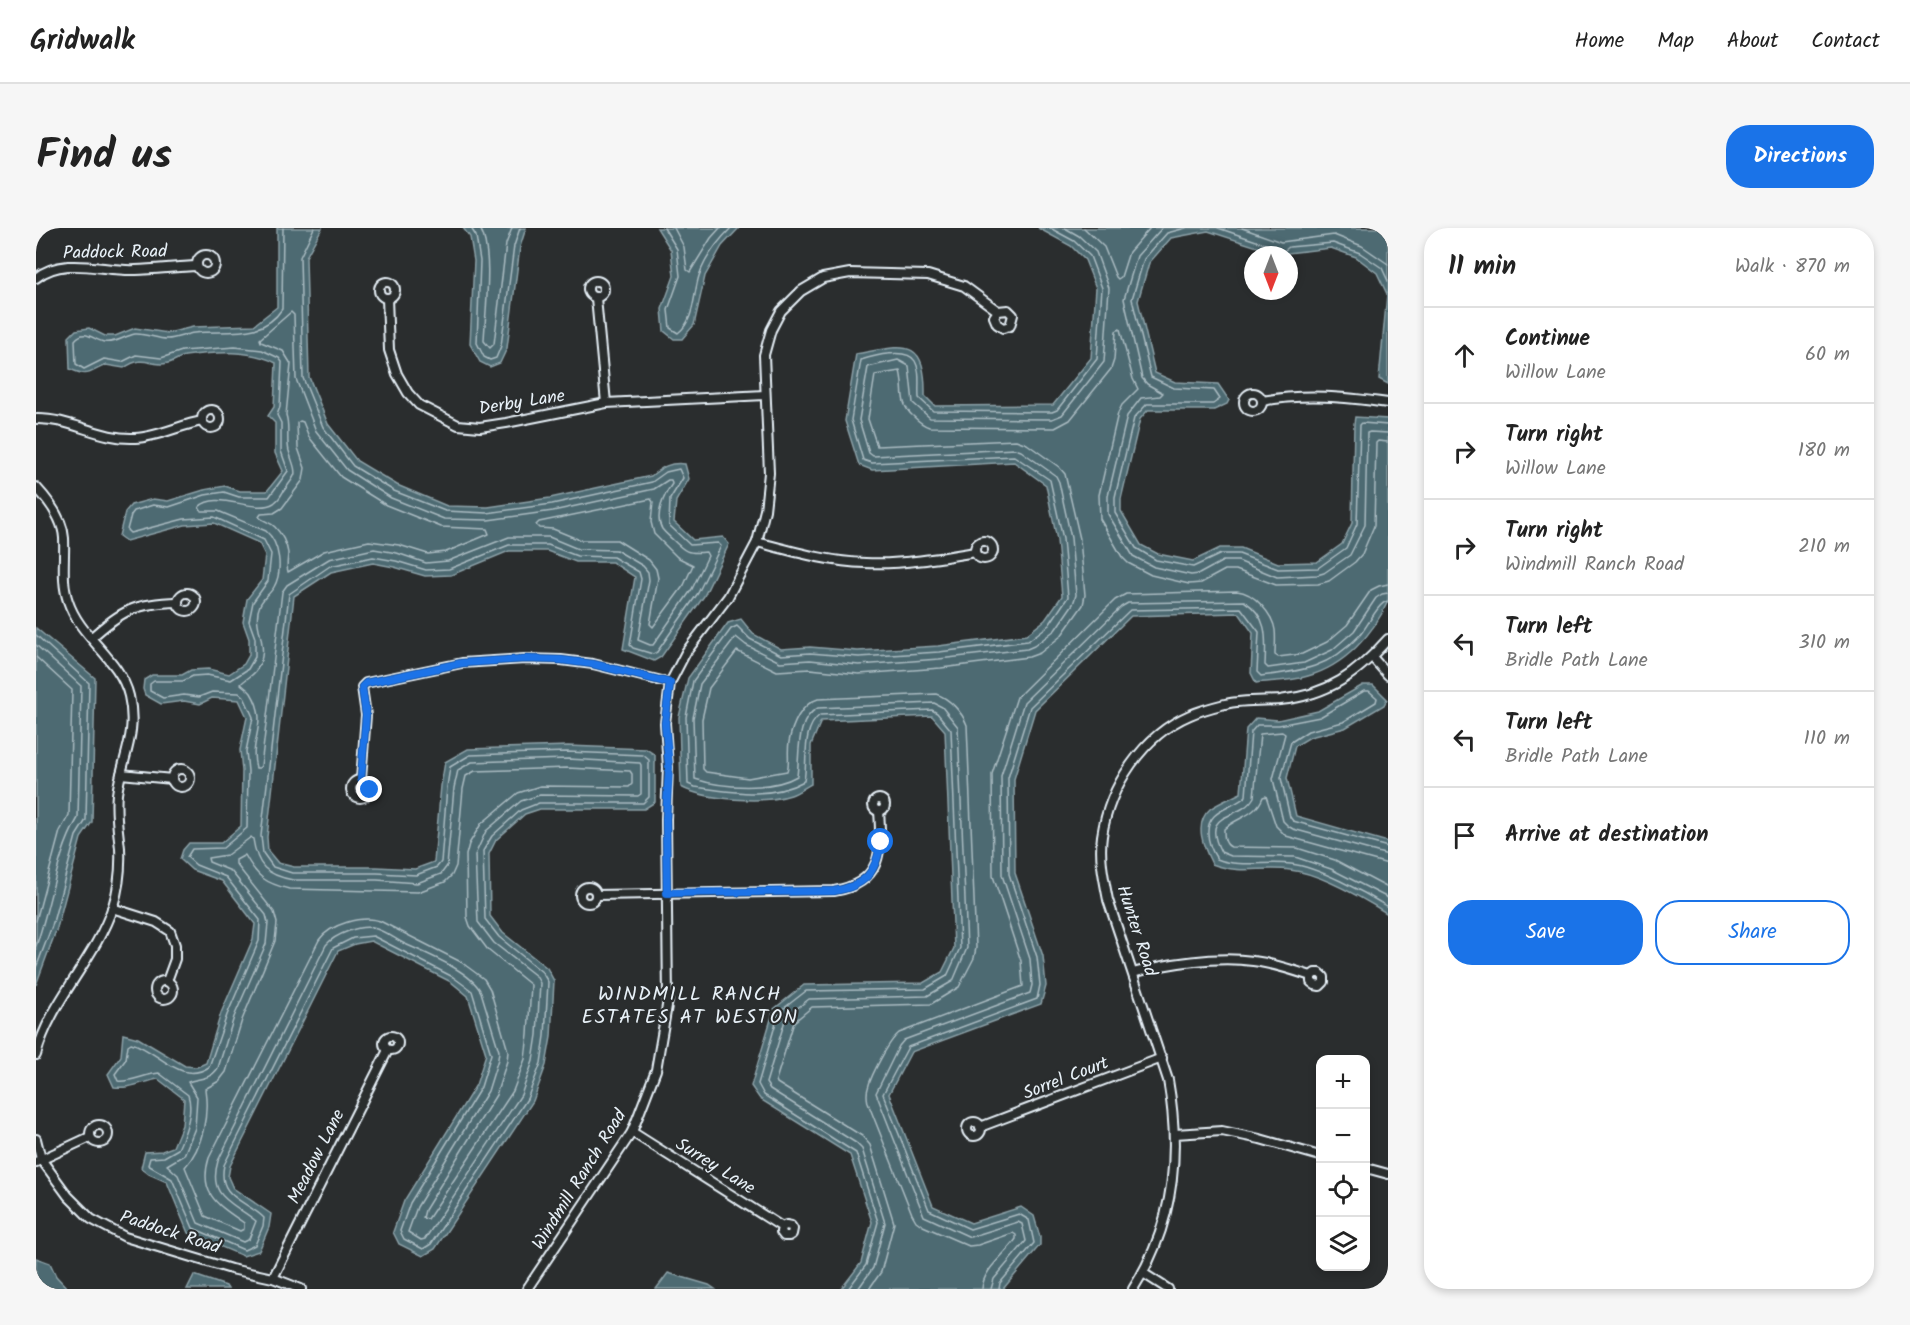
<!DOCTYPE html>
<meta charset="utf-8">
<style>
:root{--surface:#fff;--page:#f6f6f6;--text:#222;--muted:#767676;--line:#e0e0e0;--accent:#1a73e8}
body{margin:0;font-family:Kalam,sans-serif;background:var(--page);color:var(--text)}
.controls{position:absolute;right:18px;bottom:18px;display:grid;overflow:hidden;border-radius:12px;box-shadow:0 3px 9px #0003}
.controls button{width:54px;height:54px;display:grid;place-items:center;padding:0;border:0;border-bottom:2px solid var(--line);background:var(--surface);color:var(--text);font:30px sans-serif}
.compass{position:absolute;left:1208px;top:18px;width:54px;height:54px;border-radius:50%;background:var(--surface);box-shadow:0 3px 9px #0003;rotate:180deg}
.stop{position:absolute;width:18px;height:18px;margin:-14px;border:4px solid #1a73e8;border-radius:50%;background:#fff}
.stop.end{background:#1a73e8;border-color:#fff;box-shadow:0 2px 6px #0008}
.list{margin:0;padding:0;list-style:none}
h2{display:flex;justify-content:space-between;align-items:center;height:78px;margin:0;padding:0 24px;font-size:26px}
h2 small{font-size:20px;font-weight:400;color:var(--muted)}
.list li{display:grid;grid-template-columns:39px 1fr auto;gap:18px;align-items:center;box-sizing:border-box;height:96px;padding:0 24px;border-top:2px solid var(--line)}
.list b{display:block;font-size:22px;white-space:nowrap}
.list p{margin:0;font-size:20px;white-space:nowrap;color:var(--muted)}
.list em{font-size:20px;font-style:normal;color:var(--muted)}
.actions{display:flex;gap:12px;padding:18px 24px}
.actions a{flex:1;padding:14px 0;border:2px solid var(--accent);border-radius:24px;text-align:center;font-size:21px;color:var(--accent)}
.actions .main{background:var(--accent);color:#fff}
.icon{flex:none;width:33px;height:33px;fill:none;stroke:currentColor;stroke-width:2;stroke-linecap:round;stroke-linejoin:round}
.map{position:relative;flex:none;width:1352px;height:1061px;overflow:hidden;border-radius:24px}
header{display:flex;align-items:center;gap:36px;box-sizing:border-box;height:84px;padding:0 30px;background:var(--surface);border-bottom:2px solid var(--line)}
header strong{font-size:28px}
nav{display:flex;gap:33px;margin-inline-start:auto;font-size:21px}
.intro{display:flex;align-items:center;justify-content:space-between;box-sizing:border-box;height:144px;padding:0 36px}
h1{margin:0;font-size:42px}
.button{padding:15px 27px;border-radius:24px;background:var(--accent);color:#fff;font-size:21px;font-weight:700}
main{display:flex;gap:36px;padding:0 36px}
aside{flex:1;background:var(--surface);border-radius:24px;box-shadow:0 3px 9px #0003}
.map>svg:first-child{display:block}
.water{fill:#4e6b72;stroke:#8ca1a8;stroke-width:1.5}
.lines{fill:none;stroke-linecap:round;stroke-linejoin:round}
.shore{stroke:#aabbc2;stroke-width:1.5}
.minor-casing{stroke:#e8f1f8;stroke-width:12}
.minor{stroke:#2a2d2e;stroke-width:8}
.route{stroke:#1a73e8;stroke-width:8}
.labels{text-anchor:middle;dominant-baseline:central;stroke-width:4.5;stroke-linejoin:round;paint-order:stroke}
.street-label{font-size:18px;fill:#e8f1f8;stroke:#2a2d2e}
.neighbourhood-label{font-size:20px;letter-spacing:1.5px;fill:#e8f1f8;stroke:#2a2d2e}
</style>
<header>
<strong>Gridwalk</strong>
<nav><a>Home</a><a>Map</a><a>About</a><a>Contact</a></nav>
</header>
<div class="intro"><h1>Find us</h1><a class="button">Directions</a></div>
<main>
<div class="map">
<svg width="1352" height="1061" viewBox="0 0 1352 1061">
<rect width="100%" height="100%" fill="#2a2d2e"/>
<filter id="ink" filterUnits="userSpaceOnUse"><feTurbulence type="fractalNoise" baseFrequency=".0167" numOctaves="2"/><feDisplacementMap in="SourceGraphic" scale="12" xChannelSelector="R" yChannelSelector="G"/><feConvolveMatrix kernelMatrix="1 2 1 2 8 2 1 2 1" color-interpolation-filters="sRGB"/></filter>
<g filter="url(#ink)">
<g class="water">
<path d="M241,0H286L270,29L273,149L292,196L321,233L361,257L411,278L452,279L514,270L615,248C626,239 634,234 649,236L653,251L640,273L638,294L657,312L687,309L693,316L668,368L625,429L618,433L587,421L599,349L576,334H540L511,323H473L415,347L389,348L358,339L337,335L295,344L258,368L231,609L232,623L242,635L258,639H341L379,641L398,634L405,558L409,534L432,521L532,518L610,521L619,527V574L608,581H504L489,586L460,612L453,626L454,688L467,705L511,740L518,753L515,809L510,837L497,873L399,1021L387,1028L363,1016L357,1004L368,973L440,857L450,826L432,768L415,754L335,713L319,716L302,723L194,938L192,949L197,960L235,986L233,999L223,1023L207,1028L152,1005L131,954L113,946L105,940L109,924L126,923L137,919L146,897L148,871L122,851C107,854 93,861 78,859L72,846L85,828L87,806L102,810L149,838L161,839L170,835L185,785L217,711L219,696L186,653L156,642L144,631L147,622L153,615H185L205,598L206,543L204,522L211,489L203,472L176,470L164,476L148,473L125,476L109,467L107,461L108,452L116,447H146L155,442L172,441L193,446L208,436L213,427V411L207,394L211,371L226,352L229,327L223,315L178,295L149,297L90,313L83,308L89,284L95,277L117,271L132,273L168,262L189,258L204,263H231L247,243L239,225V195L232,188L238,179L240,135C213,121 179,124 149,128C143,129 138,134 132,135C113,140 110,125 88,140L70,137C52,144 54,150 34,141L33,109L40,102L53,100L69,108H79L99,100L132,105L157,99L218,97L241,79Z"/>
<path d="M427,0H490L484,19L471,120L464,135L454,139L444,134L434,116L438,33L434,9Z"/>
<path d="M621,0H703L686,18L669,48L658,97L646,111H638L628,103L626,81L638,48L635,22Z"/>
<path d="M1002,0H1352V156L1343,151L1351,66L1341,45L1320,29L1295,20L1243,26L1172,3L1135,10L1113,35L1102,73L1119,145L1139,154L1182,156L1193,172L1191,176L1178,182H1112L1104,191L1085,271V283L1105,317L1122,326L1157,333L1184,320H1205L1242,335L1281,334L1306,316L1316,295L1318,196L1319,189L1352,191V373C1337,407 1308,438 1272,448C1256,453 1237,453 1220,455L1215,445L1217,405L1203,385L1095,388L999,482L978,551L979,645L1007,728L1010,758L1005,776L875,824L853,866L897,978L935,995L985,979L998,988L1004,1009V1017L967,1061H805L825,1035L836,994L814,927L724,871L715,858L738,781L768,757L887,755L906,744L918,720L909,503L896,488L785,493L775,517V556C769,559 762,565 755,567C728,576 669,572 645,559L643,489L652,450L692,395L705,391L717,406L745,421L774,419L822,423L902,418L990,407L1009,392L1026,368L1021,312L1010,257L978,234L836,242L823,237L809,193L820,126C867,118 890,107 889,168L899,178L1017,177L1055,130L1060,60L1049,32L1035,18Z"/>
<path d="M0,400L59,450L56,594L45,610L21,700L0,757Z"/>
<path d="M1327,457H1337L1351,471L1348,477L1309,500L1274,509L1259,518L1251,550L1260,588L1352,614V686C1328,671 1283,645 1254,642C1226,638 1205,647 1176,636C1168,620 1157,596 1174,581C1182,575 1195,570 1205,565L1210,501L1220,490L1242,492L1282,483Z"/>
<path d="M0,1030L14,1035L20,1048L32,1061H0Z"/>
<path d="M632,1045L673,1057L679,1061H620Z"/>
<path d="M158,1047L190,1058L192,1061H151Z"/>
</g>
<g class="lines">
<g class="shore">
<path d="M247,0L246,81C226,112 189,101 158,105C149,106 140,111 131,111C121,111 109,105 99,106C88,108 80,116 68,114C57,112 49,100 39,112L40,136L48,141L68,131L86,134L100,127L125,130L146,123L199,119L226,122L243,130L246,134L244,179L241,187L245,195V223L252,243L233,269H203L188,264L169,267L133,279L117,277L98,283L95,287L91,302L94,305L148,291L178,289L228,312L235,326L232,353L217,374L213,393L219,410V429L212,441L195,452L171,447L157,448L147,453H118L114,456V463L127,470L148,467L163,469L176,464L203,465L208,469L217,489L210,523L212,543L211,600L187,620L156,621L151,629L160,637L190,649L224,692L223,713L191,787L173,839C144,858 122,822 95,815L92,817L90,831L79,846L82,853C92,855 110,846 123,845L152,867C158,884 149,906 142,921L128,929L114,930L112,937L136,951L157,1000L208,1022L219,1017L227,998L228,990C210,972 181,970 188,937L297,720L317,710L337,708L417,749L436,763L455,826L445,859L374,975L364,1003L368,1011L387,1021L395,1016L491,871L505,835L509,808L512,754L506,744L463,709L449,691L447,623L456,608L485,582L503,575H607L613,569V532L607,527L531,524L434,527L414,539L411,559L405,634L401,639L380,647L341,645H256L237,639L227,625L225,608L253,366L294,338L337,329L360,333L390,342L413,341L473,317H512L541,328L577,329L603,344L605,351L594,417L597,420L617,426L621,424L662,365L685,318L682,315L654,317L633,297L634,271L647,250L643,241L630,244L616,254L516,276L451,285L409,283L358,263L317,238L287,199L267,150L264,29L278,0"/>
<path d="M435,0L440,8L444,33L441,115L448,129L454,132L460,130L465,118L478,18L484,0"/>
<path d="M444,0C458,24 449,85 448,113L454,120L458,116L470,16L476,0"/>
<path d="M628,0L641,21L644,48L632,82L634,100L642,105C659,92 657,67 663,48C669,30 682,13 695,0"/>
<path d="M638,0L648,19L651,42L654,44L675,10L684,0"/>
<path d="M1048,0L1068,19L1080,49L1082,51L1085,49L1093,24L1114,0"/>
<path d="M1126,0L1101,28L1088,71L1106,150L1111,156L1127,165L1124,168L1105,170L1091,188L1072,268V286L1097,328L1118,339L1155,347L1163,346L1187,333H1202L1241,349L1281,347L1288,345L1314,327L1329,297L1331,205L1334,204L1352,205"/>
<path d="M1150,0L1131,5L1108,31L1096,71L1115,149L1138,160L1178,162L1184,171L1177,176H1111L1098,190L1079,269V285L1100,320L1120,332L1157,339L1185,326H1203L1242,341L1282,340L1310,320L1321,296L1324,197L1326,195L1352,197"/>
<path d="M1182,0L1238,19L1245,25L1253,19L1297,15L1324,25L1346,40L1352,53"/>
<path d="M1206,0L1245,14L1298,7L1326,18L1352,36"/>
<path d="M255,84L258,87L260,151L280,203L311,242L355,270L408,291L452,292L517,283L618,261L632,252H635L636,256C628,267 618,288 626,301C629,305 633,308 636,311C649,324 651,326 670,324L672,328L656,361L617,417H614L602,412L613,352L612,344L607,338L580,322L542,321L513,309H473L412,333L390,335L361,325L338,321L293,331L251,357L246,364L225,538L223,540H220C212,511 234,496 215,465C212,461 208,459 205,456C209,451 215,449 219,444C238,419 214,399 224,377C227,370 234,366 238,359C247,343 244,315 230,303L182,283H165L163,279C181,261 218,287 238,275C242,272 245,268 247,264C264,242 260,247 253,223C250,211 254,198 250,187L255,136L247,123L225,114L224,111Z"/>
<path d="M264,193L267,194L273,209L305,249L350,277L405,299L451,301L453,306L410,324L392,326L363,317L333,313L288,323L252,344C250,337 252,331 252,325C251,316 245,305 239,299C234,294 227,293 223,289L225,286L238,285L246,280L267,252L269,240L262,220L261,195Z"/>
<path d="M615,271L617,274L615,294L618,306L641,329L657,337L648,357L617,399L614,396L622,350L620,341L613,332L581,312H544L517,301L503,300L500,297L503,294Z"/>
<path d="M0,407L53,455L50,592L40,608L16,698L0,740"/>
<path d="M0,417L45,458L42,590C20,627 15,677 0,718"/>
<path d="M0,429L36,462L33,587L24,603L0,693"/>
<path d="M532,531L604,535L605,537V566L602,568L504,567L485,573L450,603L439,627L442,694L458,715L500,748L504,755L501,807L497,833L485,867L389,1011L385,1012L372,1004L381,979L452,863L462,831L463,823L445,764C434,742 388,725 367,715C358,710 347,702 337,700C324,697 299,706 290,717L182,933C171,970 197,974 220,993L213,1011L207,1014L162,995L142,947L131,937L148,927L159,900L161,869L152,854C163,850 174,852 182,840L198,789L230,716L232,695L230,687L195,643L173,634L172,630L191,627L215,609L217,611C221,638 230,647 257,652H341L381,655L405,646L411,638L418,560L422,542L436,534Z"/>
<path d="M531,540L594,543L596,546V556L593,559L504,558L482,565L445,596L433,616L430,627L431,689L434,698L452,722L495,757L492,806L489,831L477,863L392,991L387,990L389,982L460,867L471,833L472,823L454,761L448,751L425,734L344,693C326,687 294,696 283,712L173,930C162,966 182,977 208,995V1001L204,1003L169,988L149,939C167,919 173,887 169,861L183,853L190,844L206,792L239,713L241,695L238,684L200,636V632L209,627C221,649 229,655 253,661L382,664L409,654L416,647L420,638L427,561L430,548L439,543Z"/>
<path d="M1352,619L1257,593L1254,589L1245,550L1255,514L1272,503L1307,494L1340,474L1341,470L1333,463H1328L1284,489L1243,497H1221L1215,504L1210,568C1197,581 1171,581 1172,605C1172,615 1175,622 1181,631C1204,640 1230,633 1255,636C1282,639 1328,664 1352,679"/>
<path d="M1352,627L1257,601L1252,598L1247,593L1237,551L1249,506L1246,504L1224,506L1218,569C1204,594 1163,581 1185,624L1195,628L1259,629L1295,641L1352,670"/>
<path d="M1352,636L1250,608L1240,598L1230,568L1227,569C1220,588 1201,589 1188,601C1188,608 1188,616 1195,619L1261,620L1299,632L1352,660"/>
<path d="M812,1061L830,1037L842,994L820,925L728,867L722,856L743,784L770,763L889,761L911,748L924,720L915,502L901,485L896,482L784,487C765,501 772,533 768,553C734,572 696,564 659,559L652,556L650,489L657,453L695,401L701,398L714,411L745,427L774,425L823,429L903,424L992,413L1013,397L1032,369L1027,311L1014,252L978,228L836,235L827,232L815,192L825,132C837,128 871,119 879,133C885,143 882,158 883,170L897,183L1016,184L1021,182L1061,131L1066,60L1054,28L1038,13L1014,0"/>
<path d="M822,1061L837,1040L849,995L826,921L820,915L734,861L730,855L750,789L773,771L891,768L917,753L931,720L922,499L906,479L898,475L782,480C759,491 764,528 761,548C736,563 686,560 659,551L657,490L664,456L700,409L710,417L744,434L774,432L823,437L903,431L991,421L998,418L1019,402L1037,376L1040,367L1035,310L1023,254L1020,248L985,223L979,221L837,228L833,225L823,192L832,139L862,132L873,138L877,175L894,190L1016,191L1026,187L1068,134L1073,60L1060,24L1043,8L1029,0"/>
<path d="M833,1061L845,1044L858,995L834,917L826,908L741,855L740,852L758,794L776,779L895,776L923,759L938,730L940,720L931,497C926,484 913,470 900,466L782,471C765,476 756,497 753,514C751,524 754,534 751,543L712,550L670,544L667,541L666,491L673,460L701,423L741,443L774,441L823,446L905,440L993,429L1004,425L1025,408L1047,377L1049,367L1044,311L1029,246L1023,239L991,216L980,212L841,218L832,191L839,147L864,143C869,160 862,175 877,188C882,193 887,197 893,199L1019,200L1034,192L1075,141L1078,132L1080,103L1084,101L1097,151L1102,161L1086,177L1082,185L1063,267L1064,291L1086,329L1092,335L1115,347L1153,356L1165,355L1189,342H1200L1240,357L1282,356L1293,353L1319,334L1326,326L1338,298L1340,215L1342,213L1352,214"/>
<path d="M946,1061C947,1041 969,1027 980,1011V1007L977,1005L942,1017L933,1018L887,998L880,993L876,986L832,875C831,870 830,866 832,860C835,847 853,813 863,805L987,758L985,733L957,648L956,546L981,469L1079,372L1090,366L1201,363C1218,364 1237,387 1239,402C1240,410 1239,419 1239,427L1242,429L1266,426L1291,414L1311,397L1335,362L1343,358L1352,356"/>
<path d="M955,1061L958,1051L990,1013L986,996L982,994L934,1009L888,988L840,865L863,818L868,812L994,765L996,757L994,731L966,647L965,548L988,474L1085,379L1092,375L1208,373C1233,389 1230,411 1229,437L1232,440L1268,435L1296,422L1318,403L1340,370L1346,366L1352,365"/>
<path d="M963,1061L964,1055L998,1015L993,992L983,986L934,1001L893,982L847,866L872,819L1001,771L1004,757L1001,729L973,646L972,550L994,479L1094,382L1205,380L1223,404L1221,444L1225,448C1266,443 1293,440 1323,408C1331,400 1342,374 1352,373"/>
</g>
<g class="minor-casing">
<g id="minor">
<circle cx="170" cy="36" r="9"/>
<path d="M0,50C28,27 68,44 100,42C120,41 141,39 161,38"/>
<circle cx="560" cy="61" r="8"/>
<circle cx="351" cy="62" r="8"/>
<path d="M351,70L353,122L361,146L372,165L383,177L422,197L444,199L470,195L570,175L729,167"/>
<path d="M560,70L570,175"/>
<circle cx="1217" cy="174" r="9"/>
<path d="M1226,173C1269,165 1309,169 1352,175"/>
<circle cx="175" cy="191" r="9"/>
<path d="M0,191C34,190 65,212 99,210C122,209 144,197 166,193"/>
<path d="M0,259C12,272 27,292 28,310C29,331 25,353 32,373C44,410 84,430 93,468C102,507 86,529 81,566C79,584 82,602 84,620C85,640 83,659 77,678C59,732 14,773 0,827"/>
<circle cx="948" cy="322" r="9"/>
<path d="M721,314C756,323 793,334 829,335C864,337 905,330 939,324"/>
<circle cx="151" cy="374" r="9"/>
<path d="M55,410C86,382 100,375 142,374"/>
<path d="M1336,429L1352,447"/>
<circle cx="145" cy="550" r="9"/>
<path d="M85,546L136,551"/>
<path d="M325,551L330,487L326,459L330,455L426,435L489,431L525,432L557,436L634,455"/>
<circle cx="324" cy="561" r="9"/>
<circle cx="843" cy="577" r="6"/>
<circle cx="552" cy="667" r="8"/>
<path d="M560,667L798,663C846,655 846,624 843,583"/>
<path d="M76,680L120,694L134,703L139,717V731L131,753"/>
<path d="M1097,745C1131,735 1181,728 1217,733C1236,735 1257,742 1275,748L1279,745H1284L1288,749V754L1284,758L1279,757L1275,754V748"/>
<circle cx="128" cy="762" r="9"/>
<circle cx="355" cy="815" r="7"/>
<circle cx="938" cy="901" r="7"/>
<circle cx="63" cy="906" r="9"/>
<path d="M944,899L1126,830"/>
<path d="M596,904L746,999L750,997L755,998L757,1001L756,1006L753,1008H748L745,1004L746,999"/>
<path d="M1139,906L1186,903L1224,911L1284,928"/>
<path d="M0,911L5,931L32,968L55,991L89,1009L195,1041L237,1050L265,1061"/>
<path d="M0,934L54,909"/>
<path d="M1330,940L1352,946"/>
<path d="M1107,1045L1132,1061"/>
<path d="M237,1050L352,822"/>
<path d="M491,1061L596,904L620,842L632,772L630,591L632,539L629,495L634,455L650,424L692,369L721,314L729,282L733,245L728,127L735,102L745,83L765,63L787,50L814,45L892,47L928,58L962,83L972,82L977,87L974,98L967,100L961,96L958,89L962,83"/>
<path d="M1097,1061C1138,997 1145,925 1132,852L1072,672C1068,651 1063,630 1066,608C1073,559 1107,507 1154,487C1165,482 1177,479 1189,476C1206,472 1226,473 1244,472C1292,467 1321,446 1352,411"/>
</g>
</g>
<use href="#minor" class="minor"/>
</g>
</g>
<g class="lines" filter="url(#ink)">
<path class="route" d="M334,562L330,554L325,551L330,487L326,459L330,455L426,435L489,431L525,432L557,436L634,455L629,495L633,539L630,591L631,665L798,663C829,658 840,645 845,614"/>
</g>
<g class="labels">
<g class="street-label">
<text transform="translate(79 25) rotate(-1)">Paddock Road</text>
<text transform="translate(486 175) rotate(-9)">Derby Lane</text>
<text transform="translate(1100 703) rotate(72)">Hunter Road</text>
<text transform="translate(1030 851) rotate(-21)">Sorrel Court</text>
<text transform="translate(281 929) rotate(-63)">Meadow Lane</text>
<text transform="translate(679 939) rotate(32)">Surrey Lane</text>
<text transform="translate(544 952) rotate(-58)">Windmill Ranch Road</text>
<text transform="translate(134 1005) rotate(18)">Paddock Road</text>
</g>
<g class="neighbourhood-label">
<text x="654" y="767">WINDMILL RANCH<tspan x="654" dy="23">ESTATES AT WESTON</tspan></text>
</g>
</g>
</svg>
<div class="controls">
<button>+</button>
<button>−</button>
<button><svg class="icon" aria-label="locate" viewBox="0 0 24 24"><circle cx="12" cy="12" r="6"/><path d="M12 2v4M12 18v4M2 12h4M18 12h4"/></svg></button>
<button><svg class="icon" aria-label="layers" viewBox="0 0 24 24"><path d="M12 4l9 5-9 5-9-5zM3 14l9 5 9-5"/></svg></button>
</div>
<svg class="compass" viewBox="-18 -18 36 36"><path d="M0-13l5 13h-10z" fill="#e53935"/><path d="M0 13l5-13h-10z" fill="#767676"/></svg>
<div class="stop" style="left:845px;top:614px"></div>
<div class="stop end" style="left:334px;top:562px"></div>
</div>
<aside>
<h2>11 min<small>Walk · 870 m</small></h2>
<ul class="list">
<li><svg class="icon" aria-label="ahead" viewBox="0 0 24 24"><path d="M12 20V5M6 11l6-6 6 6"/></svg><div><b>Continue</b><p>Willow Lane</p></div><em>60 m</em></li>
<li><svg class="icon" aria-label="right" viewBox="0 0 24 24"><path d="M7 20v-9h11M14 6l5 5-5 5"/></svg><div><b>Turn right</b><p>Willow Lane</p></div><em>180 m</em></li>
<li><svg class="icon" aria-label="right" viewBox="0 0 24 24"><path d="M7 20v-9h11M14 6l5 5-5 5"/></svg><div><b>Turn right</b><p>Windmill Ranch Road</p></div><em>210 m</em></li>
<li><svg class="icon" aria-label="left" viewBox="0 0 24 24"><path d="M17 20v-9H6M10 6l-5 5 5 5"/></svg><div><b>Turn left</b><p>Bridle Path Lane</p></div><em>310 m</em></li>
<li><svg class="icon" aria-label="left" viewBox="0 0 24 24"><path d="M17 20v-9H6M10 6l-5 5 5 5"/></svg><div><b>Turn left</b><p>Bridle Path Lane</p></div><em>110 m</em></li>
<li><svg class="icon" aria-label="arrive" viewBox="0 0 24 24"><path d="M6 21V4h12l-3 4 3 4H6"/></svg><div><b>Arrive at destination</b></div></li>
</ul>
<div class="actions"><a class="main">Save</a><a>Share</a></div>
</aside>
</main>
